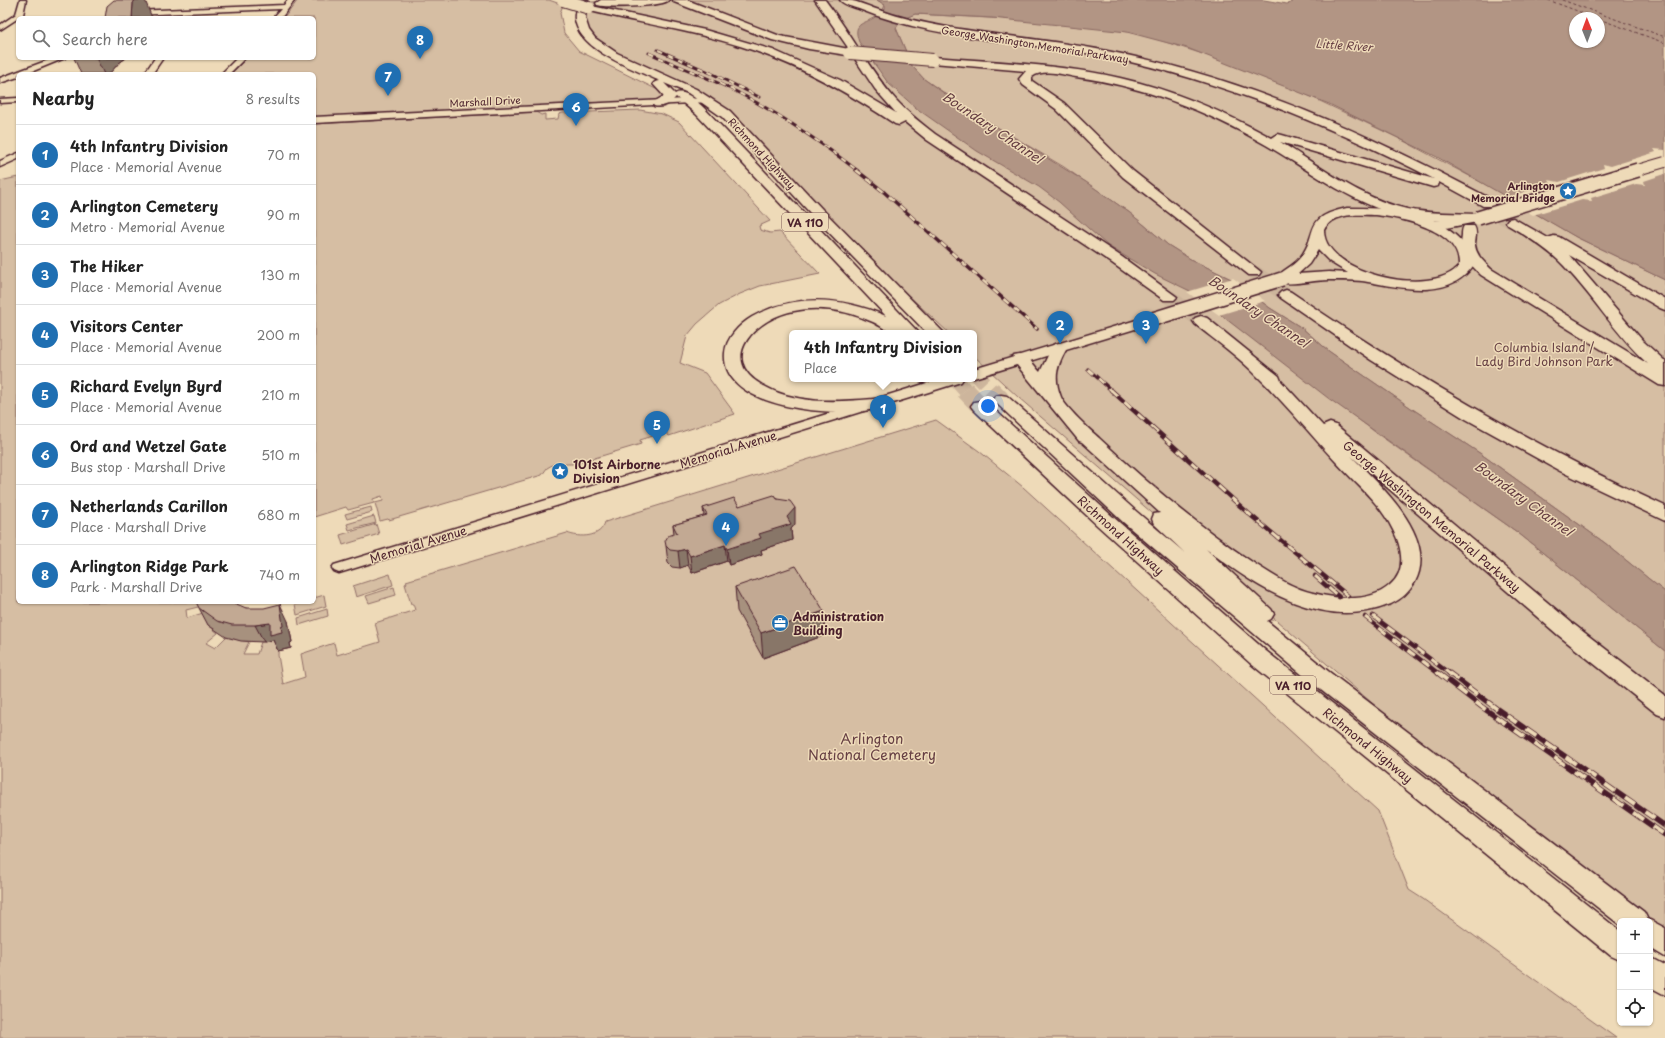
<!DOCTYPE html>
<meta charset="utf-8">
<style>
:root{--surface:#fff;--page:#f6f6f6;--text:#222;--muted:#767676;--line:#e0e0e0;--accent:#1f6fb2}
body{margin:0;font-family:"Playpen Sans",sans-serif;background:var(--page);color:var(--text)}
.controls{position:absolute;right:12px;bottom:12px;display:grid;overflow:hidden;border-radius:6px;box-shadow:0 1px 3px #0004}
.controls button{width:36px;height:36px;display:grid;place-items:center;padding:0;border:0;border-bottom:1px solid var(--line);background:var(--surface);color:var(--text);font:20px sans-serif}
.compass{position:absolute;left:1569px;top:12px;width:36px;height:36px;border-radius:50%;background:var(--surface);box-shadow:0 1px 3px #0004;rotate:359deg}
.you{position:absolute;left:988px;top:406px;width:14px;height:14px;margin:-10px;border:3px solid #fff;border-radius:50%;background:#1a73e8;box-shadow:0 0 0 6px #1a73e833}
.badge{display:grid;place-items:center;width:26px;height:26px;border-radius:50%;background:var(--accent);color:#fff;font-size:13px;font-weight:700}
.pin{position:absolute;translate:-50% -33px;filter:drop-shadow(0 1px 2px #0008)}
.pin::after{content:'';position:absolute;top:21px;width:14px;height:12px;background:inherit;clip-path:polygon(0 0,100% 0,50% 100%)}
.popup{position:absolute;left:789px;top:330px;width:188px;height:52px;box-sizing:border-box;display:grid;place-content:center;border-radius:6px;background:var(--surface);filter:drop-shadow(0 1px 3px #0005);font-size:13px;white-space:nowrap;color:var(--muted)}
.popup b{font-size:15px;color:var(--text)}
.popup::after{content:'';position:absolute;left:50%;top:100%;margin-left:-8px;border:8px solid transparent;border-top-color:var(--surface)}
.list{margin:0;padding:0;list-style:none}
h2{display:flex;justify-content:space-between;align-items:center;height:52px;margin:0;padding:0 16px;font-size:17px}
h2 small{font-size:13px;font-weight:400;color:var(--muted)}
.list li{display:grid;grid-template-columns:26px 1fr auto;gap:12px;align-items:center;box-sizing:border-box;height:60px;padding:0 16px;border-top:1px solid var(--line)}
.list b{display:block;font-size:15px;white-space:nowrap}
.list p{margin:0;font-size:13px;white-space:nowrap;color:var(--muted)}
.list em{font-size:13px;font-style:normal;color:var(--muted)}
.icon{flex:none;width:22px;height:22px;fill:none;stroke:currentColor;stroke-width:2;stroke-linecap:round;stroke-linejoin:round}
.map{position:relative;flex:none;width:1665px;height:1038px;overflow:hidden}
.search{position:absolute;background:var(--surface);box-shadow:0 1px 3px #0004;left:16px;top:16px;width:300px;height:44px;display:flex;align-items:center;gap:10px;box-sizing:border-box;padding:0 14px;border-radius:6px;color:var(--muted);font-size:15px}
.panel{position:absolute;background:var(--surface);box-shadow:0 1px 3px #0004;left:16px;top:72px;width:300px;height:532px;border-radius:6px}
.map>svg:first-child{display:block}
.green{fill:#d6bea3;stroke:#906e67}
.water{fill:#b29584;stroke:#886660;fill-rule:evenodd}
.pier{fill:#eedab8}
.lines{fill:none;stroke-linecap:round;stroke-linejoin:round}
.ferry{stroke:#643c41;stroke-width:1;stroke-dasharray:3 2.5;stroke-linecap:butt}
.highway-tunnel-far1{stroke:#cdb59c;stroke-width:15;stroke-dasharray:15 8;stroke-linecap:butt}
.highway-tunnel{stroke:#cdb59c;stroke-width:19;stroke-dasharray:19 10;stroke-linecap:butt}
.minor-casing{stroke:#4a1f2b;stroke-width:3}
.major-casing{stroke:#4a1f2b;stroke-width:3}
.highway-casing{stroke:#4a1f2b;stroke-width:3}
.minor{fill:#eedab8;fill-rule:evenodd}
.major{fill:#eedab8;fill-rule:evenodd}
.highway{fill:#eedab8;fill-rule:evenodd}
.rail-far3-casing{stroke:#4a1f2b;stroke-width:3}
.rail-far2-casing{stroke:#4a1f2b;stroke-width:3.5}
.rail-far1-casing{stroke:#4a1f2b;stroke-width:4.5}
.rail-casing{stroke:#4a1f2b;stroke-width:5.5}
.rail-far3{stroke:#eedab8;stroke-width:2;stroke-dasharray:5.5;stroke-linecap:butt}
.rail-far2{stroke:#eedab8;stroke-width:2.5;stroke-dasharray:7;stroke-linecap:butt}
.rail-far1{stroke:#eedab8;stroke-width:3;stroke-dasharray:9;stroke-linecap:butt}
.rail{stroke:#eedab8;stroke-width:4;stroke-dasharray:12;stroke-linecap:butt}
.major-bridge-far1-casing{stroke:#4a1f2b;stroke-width:12;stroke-linecap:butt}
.major-bridge-casing{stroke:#4a1f2b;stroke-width:16;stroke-linecap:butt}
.highway-bridge-casing{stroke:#4a1f2b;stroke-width:14;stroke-linecap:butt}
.major-bridge-far1{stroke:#eedab8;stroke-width:10}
.major-bridge{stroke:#eedab8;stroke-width:13}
.highway-bridge{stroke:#eedab8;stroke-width:12}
.wall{fill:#a7917e;stroke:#4a1f2b}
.shaded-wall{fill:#887667;stroke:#4a1f2b}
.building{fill:#c2a993;stroke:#4a1f2b}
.labels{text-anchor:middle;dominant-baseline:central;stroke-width:3;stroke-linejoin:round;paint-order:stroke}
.far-street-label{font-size:10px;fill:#4a1f2b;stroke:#eedab8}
.far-poi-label{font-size:10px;font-weight:bold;fill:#4a1f2b;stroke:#eedab8;text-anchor:end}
.far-water-label{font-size:11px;font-style:italic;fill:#643c41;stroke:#eedab8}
.shield{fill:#eedab8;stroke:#7b5755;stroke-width:1}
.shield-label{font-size:11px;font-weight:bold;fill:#4a1f2b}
.park-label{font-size:12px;fill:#663f43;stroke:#eedab8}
.street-label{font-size:12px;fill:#4a1f2b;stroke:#eedab8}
.poi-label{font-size:12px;font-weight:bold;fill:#4a1f2b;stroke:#eedab8;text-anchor:start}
.water-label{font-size:13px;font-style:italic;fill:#643c41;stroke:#eedab8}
.near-park-label{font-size:14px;fill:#663f43;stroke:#eedab8}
</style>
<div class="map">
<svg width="1665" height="1038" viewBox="0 0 1665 1038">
<rect width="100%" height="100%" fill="#eedab8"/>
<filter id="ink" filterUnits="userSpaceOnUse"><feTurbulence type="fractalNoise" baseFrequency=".025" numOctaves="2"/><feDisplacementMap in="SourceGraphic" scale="8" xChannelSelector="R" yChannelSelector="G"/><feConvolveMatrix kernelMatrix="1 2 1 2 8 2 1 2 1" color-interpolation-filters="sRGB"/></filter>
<g filter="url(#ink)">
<g class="green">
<path d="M298,0H549L563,5L560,13L564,33L579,51L664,93L666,96L657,101L314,118V74H231L247,58H314V18H284Z"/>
<path d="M664,0H877L885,5L870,41L1074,208L1190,291L1379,435L1517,532L1665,651V939L1650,921H1640L1526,836L1019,398L974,356V333H949L810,204L707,100L605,50L582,24L589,2Z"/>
<path d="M915,14L1026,20L1110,29L1144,35L1209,56L1303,93L1398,138L1492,188L1576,237L1665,280V592L1605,543L1481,454L1414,410L1330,352L1302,328L1270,308L1231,279L1192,260L1168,245L1130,213L1064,167L980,117L924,79L912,66L896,28L901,20Z"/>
<path d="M640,110L662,114L679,122L770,221L759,226L760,230L770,233L780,232L820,274L760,286L740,294L719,305L697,324L687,336L680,363L705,373L735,414L669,436L666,432L640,440L641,444L575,464H554L547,468L542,475L389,520L388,519L380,521L375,503L383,501L382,496L373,499L374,503L348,510L346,507L314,517V124L536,112L541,115L545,114V120L558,119L559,114L563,113Z"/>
<path d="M18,177V602H202V606L186,610L187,618L203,613L208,625L218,633L206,643L215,648L226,637L249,642L243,654H257L261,642L279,639L278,655L283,684L305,677L301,654L334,643L337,655L380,642L375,623L415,610L413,604H411L405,584L407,583L406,581L567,533C579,538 601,538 605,522L936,420L979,451L1023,487L1378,811L1409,890L1423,899L1616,1038H0V181Z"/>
<path d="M371,507L372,512L347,519L345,514Z"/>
<path d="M374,516L376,523L349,530L347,524Z"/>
<path d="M376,524L379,534L343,545L340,535Z"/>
<path d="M390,574L393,585L356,597L353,586Z"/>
<path d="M394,587L396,595L369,603L366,596Z"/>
<path d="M324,595L326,606L297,615L295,604L314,602V598Z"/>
<path d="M327,609L328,616L299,625L298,618Z"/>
</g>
<path class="water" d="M877,0H1264L1287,4L1293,2L1290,0H1665V280L1576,237L1437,157L1329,104L1187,48L1127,32L992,18L915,14L901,20L896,28L912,66L924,79L958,103L1086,182L1130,213L1168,245L1192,260L1231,279L1270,308L1302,328L1330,352L1414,410L1481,454L1605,543L1665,592V651L1517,532L1328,398L1190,291L1155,274L1108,246L1059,202L1039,187L977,151L916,108L888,83L859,42C852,22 863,25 875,17C879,15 882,11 885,9V5ZM1575,18H1599V42H1575Z"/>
<g class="pier">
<path d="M1654,149L1665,150V174L1644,181L1645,185L1636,184L1591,198L1592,201L1582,200L1533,215L1504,198L1551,184L1549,180L1559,182L1604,168L1603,164L1611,166L1656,152Z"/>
<path d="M1233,278L1265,301L1219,315L1187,292Z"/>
</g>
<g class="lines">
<g class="ferry">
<path d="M1548,0L1596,18"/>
<path d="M1562,0L1665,37"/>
<path d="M1599,19L1665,43"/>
</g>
<g class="highway-tunnel-far1">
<path d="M1481,205L1513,222"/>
<path d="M1254,272L1286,295"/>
<path d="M1169,297L1201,321"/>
<path d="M974,372L992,391"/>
<path d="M955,379L966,391"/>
</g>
<g class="highway-tunnel">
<path d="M965,390L980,406"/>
<path d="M991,390L1001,400"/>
</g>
<g class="minor-casing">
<g id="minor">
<path d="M20,0H26L23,15L0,30V25L16,14Z"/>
<path d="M288,0H295L281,18H273L281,9L133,15L129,13L133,11L284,5Z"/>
<path d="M54,58H65L26,74H18V77L0,83V78Z"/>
<path d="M155,58H163L152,74H144Z"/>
<path d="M237,58H245L229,74H221Z"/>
<path d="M18,98V102L0,103V99Z"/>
<path d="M707,98H710V102L314,123V117Z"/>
<path d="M18,153V159L0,167V161Z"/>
<path d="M866,402L872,406L870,409L339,573L334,571L332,568L334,565Z"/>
</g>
</g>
<g class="major-casing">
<g id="major">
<path d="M1347,208C1367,208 1387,208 1406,212C1415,214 1424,219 1433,220C1449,223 1469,212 1482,215L1484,218L1482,221L1446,228C1458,236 1473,250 1473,266C1449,300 1402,288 1368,282C1359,280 1339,280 1329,280C1312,280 1293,286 1277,282L1275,279C1281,271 1292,267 1299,259C1321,233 1300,218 1347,208ZM1376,215C1402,218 1461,230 1459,266C1432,298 1323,274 1324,230C1333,212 1359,215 1376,215ZM1318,250L1330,262L1348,273L1329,272L1298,274L1309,264Z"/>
<path d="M1153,315L1158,316L1160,319L1158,322L974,378V369Z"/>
<path d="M940,379H963L961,382L874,409L869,407L866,404L869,401Z"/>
</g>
</g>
<g class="highway-casing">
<g id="highway">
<path d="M578,0H588L587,5L705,30L773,50L840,80L896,113L875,89L853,56L809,49L772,40L674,2L673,0H687L780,36L849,49L815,0H825C850,32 869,70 896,100C908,113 922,124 935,134L1122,257L1177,297L1174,300H1164L1112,263L927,140L905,122L899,125L895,124C847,92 796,63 740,46C690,30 638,23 586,10L585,18L589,30L595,38L617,53L696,89L730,111L822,209L944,333H927L812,215L722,117L688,93L664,83L675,94C685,88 697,102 704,108L919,333C911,333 902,334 895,333C887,332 880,325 873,322C848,311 822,305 794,311C758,317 715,358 762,385C796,405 836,402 874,399L880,400L883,404L880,408C842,418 720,411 725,353C726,338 740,324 752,317C796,293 841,297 886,316L696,114L676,97C670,104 662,108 654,106L652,103L664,96L653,84L655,82L660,81C635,69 579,51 575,19C574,13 577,6 578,0Z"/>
<path d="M601,0H669C663,7 608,8 597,5L596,3Z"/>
<path d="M840,0C857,0 864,5 879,10C901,18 924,23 947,27C1000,36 1054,40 1107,51C1244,77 1371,135 1493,200L1495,203L1493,206H1483L1439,182L1438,186L1433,187L1280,142C1320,166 1361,199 1407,209C1430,214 1455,213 1478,214L1483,215L1485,218L1483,221L1478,222C1445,221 1413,222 1382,210C1341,195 1304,167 1266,145C1207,111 1144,86 1076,77C1063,75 1044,68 1032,77V81L1064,103L1133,171L1261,272L1259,275H1249L1123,177L1056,109L1023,85L1019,79L1026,71L933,63L927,60L933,57C995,62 1059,64 1120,78C1174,90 1224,112 1272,138L1278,134L1282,135L1434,179C1330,126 1223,81 1108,57C1075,50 1040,47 1006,42C956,36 906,28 859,9C853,7 844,5 840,0Z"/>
<path d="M1513,218L1548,238L1554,236L1559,237L1665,299V310L1660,308L1569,255L1643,341L1665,361V386L1659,385L1481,275C1469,263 1459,253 1462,235C1462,231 1462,229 1464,226H1474C1478,232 1475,238 1475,245C1476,255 1484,262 1491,269L1648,364C1614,333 1591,292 1558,260C1543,246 1525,235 1508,225L1506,222L1508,219Z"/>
<path d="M1286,290L1291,292C1410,374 1534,446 1665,506V521L1560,471L1464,418L1371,360L1281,298L1278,295L1281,292Z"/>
<path d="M1201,316L1207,318L1279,376L1281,381L1323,426L1330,423L1336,425L1572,623L1665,695V717L1657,714L1558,635L1351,456C1379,484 1439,537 1415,582C1409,592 1402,599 1391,604C1368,613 1345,616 1320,610C1277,601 1241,575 1206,549L1271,609L1274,614L1271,619L1267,621L1328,671L1644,912L1648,920H1650L1665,928V957L1650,948V921H1620V925L1312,683L1123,522L993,400L995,396L1001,395L1007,396L1137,512L1185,553L1154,524L1152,519L1154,514L1160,513L1082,442L1079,441L1012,359L1014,356C1027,352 1032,363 1040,372L1053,345L1059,343L1065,345L1067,348C1057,366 1053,377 1061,397C1064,406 1091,431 1099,438C1147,483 1197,525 1252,562C1271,574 1291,588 1313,593C1337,599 1370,603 1390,585C1407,571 1402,547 1393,530C1380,503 1356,484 1336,462C1310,434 1285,403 1257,376C1239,357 1216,341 1195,324L1193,321L1195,318Z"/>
<path d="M980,401L986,402L1112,516L1266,651L1620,931V960L1611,956L1250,663L1098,526L974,410L971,406L974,402Z"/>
<path d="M1650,957L1665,965V995L1650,987Z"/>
</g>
</g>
<use href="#minor" class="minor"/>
<use href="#major" class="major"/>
<use href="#highway" class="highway"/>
<g class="rail-far3-casing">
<g id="rail-far3">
<path d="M658,50L711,73L759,97"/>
<path d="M649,53C678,66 707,77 735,91C779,113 819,141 858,171"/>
</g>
</g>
<g class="rail-far2-casing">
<g id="rail-far2">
<path d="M856,170L884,192L1037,329"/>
<path d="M1088,369L1112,391"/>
</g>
</g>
<g class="rail-far1-casing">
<g id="rail-far1">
<path d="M1111,390L1248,513L1348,596"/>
<path d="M1315,576L1339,597"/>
<path d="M1373,616L1450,674"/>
<path d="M1365,617L1439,674"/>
</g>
</g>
<g class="rail-casing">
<g id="rail">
<path d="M1438,673L1482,707L1665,835"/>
<path d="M1449,673L1497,709L1665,826"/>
</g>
</g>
<use href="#rail-far3" class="rail-far3"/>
<use href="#rail-far2" class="rail-far2"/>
<use href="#rail-far1" class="rail-far1"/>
<use href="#rail" class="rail"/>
<g class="major-bridge-far1-casing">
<path id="major-bridge-far1" d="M1634,171L1665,162"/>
</g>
<g class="major-bridge-casing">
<g id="major-bridge">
<path d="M1478,218L1638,170"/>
<path d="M1153,319L1282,279"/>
</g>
</g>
<g class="highway-bridge-casing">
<g id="highway-bridge">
<path d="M563,0L589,8"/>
<path d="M850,53L933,60"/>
</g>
</g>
<use href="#major-bridge-far1" class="major-bridge-far1"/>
<use href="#major-bridge" class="major-bridge"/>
<use href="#highway-bridge" class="highway-bridge"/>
</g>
<g class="wall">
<path d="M74,58H126L119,63L109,74H81Z"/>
<path d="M739,506L795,524L791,529L792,540L761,550L762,554L729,565L727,561L692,573L688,565L680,568L672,567L668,563L666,546L674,534L673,525L704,516L703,508Z"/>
<path d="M735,587L825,635L763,658L737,611Z"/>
<path d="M199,608H246L288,621L292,642L290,643L291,648L278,651L273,640L264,642L241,641L226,637L208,625Z"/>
</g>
<g class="shaded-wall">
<path d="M135,0H145L152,18H132L133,3Z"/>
<path d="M96,58H126L119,63L109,74H104Z"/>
<path d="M795,508V524L791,529L792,540L761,550L762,554L729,565L727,549L759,534Z"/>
<path d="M725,545L727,561L692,573L690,556Z"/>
<path d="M686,549L688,565L680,568L678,551Z"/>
<path d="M280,604L288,621L292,642L290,643L291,648L278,651L273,640L264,642L255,625L270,623L281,627Z"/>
<path d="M824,611L825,635L763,658L761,633Z"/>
</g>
<g class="building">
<path d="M114,0H135L133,3L132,18H105L107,6Z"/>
<path d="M774,495L777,499L790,501L795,508L787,517L791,524L759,534L761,538L727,549L725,545L690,556L686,549L678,551L670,550L666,546L665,541L668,536L677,533L673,525L707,515L703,508L734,498L739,506Z"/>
<path d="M796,566L824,611L761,633L735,587Z"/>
<path d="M196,602H232L246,608H264L280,604L283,626L281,627L282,632L270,635V623L255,625H232L217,621L199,608Z"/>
</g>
</g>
<defs>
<g id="sight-disc" transform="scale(0.9)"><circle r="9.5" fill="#1f6fb2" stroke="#eedab8"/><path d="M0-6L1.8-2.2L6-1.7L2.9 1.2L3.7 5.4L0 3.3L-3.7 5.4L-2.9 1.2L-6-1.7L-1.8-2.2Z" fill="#fff"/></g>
<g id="office-disc" transform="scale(0.9)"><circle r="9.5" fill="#1f6fb2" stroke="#eedab8"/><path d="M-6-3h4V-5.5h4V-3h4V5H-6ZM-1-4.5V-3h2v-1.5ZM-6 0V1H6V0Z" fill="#fff"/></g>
</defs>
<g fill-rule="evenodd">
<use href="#sight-disc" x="1568" y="191"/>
<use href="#sight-disc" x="560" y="471"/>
<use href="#office-disc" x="780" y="623"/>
</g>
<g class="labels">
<g class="far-street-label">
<text transform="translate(1035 44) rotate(9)">George Washington Memorial Parkway</text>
<text transform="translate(485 101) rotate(-3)">Marshall Drive</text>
<text transform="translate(762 153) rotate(47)">Richmond Highway</text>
</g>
<g class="far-poi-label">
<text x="1555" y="185">Arlington<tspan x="1555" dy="12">Memorial Bridge</tspan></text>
</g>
<g class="far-water-label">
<text transform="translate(1344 45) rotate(4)">Little River</text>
</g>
<g class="shield">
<rect x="782" y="213" width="46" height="18" rx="3"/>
<rect x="1270" y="676" width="46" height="18" rx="3"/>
</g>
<g class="shield-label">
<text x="805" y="222">VA 110</text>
<text x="1293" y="685">VA 110</text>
</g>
<g class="park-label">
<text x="1544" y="347">Columbia Island /<tspan x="1544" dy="14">Lady Bird Johnson Park</tspan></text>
</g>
<g class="street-label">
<text transform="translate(728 449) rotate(-17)">Memorial Avenue</text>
<text transform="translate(1432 516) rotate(40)">George Washington Memorial Parkway</text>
<text transform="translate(1121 535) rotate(42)">Richmond Highway</text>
<text transform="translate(418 544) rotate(-17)">Memorial Avenue</text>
<text transform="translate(1368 745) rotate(39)">Richmond Highway</text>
</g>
<g class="poi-label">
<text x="573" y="464">101st Airborne<tspan x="573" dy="14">Division</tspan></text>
<text x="793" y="616">Administration<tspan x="793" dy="14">Building</tspan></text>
</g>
<g class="water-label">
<text transform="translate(993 127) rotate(34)">Boundary Channel</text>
<text transform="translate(1259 311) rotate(34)">Boundary Channel</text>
<text transform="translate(1524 498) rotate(36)">Boundary Channel</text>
</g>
<g class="near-park-label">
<text x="872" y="738">Arlington<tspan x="872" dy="16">National Cemetery</tspan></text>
</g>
</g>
</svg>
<div class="controls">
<button>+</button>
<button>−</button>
<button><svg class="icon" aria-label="locate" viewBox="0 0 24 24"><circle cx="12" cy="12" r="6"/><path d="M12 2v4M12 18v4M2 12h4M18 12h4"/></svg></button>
</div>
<svg class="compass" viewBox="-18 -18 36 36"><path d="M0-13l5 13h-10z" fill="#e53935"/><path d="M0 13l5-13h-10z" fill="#767676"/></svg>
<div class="you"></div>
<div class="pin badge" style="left:883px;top:428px">1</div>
<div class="popup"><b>4th Infantry Division</b>Place</div>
<div class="pin badge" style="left:1060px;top:344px">2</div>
<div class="pin badge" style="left:1146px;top:344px">3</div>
<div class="pin badge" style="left:726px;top:546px">4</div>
<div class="pin badge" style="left:657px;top:444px">5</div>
<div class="pin badge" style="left:576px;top:126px">6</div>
<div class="pin badge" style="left:388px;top:96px">7</div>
<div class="pin badge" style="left:420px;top:59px">8</div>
<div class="search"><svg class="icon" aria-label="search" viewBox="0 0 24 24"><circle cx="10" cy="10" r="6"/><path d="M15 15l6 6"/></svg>Search here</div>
<section class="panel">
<h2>Nearby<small>8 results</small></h2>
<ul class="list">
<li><span class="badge">1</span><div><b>4th Infantry Division</b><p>Place · Memorial Avenue</p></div><em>70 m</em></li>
<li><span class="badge">2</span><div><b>Arlington Cemetery</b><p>Metro · Memorial Avenue</p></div><em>90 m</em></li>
<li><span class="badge">3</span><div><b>The Hiker</b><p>Place · Memorial Avenue</p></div><em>130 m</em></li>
<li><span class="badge">4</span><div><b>Visitors Center</b><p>Place · Memorial Avenue</p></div><em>200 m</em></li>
<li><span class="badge">5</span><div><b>Richard Evelyn Byrd</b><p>Place · Memorial Avenue</p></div><em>210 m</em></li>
<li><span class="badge">6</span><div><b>Ord and Wetzel Gate</b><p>Bus stop · Marshall Drive</p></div><em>510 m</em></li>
<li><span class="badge">7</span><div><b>Netherlands Carillon</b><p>Place · Marshall Drive</p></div><em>680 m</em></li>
<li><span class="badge">8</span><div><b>Arlington Ridge Park</b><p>Park · Marshall Drive</p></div><em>740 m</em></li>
</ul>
</section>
</div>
